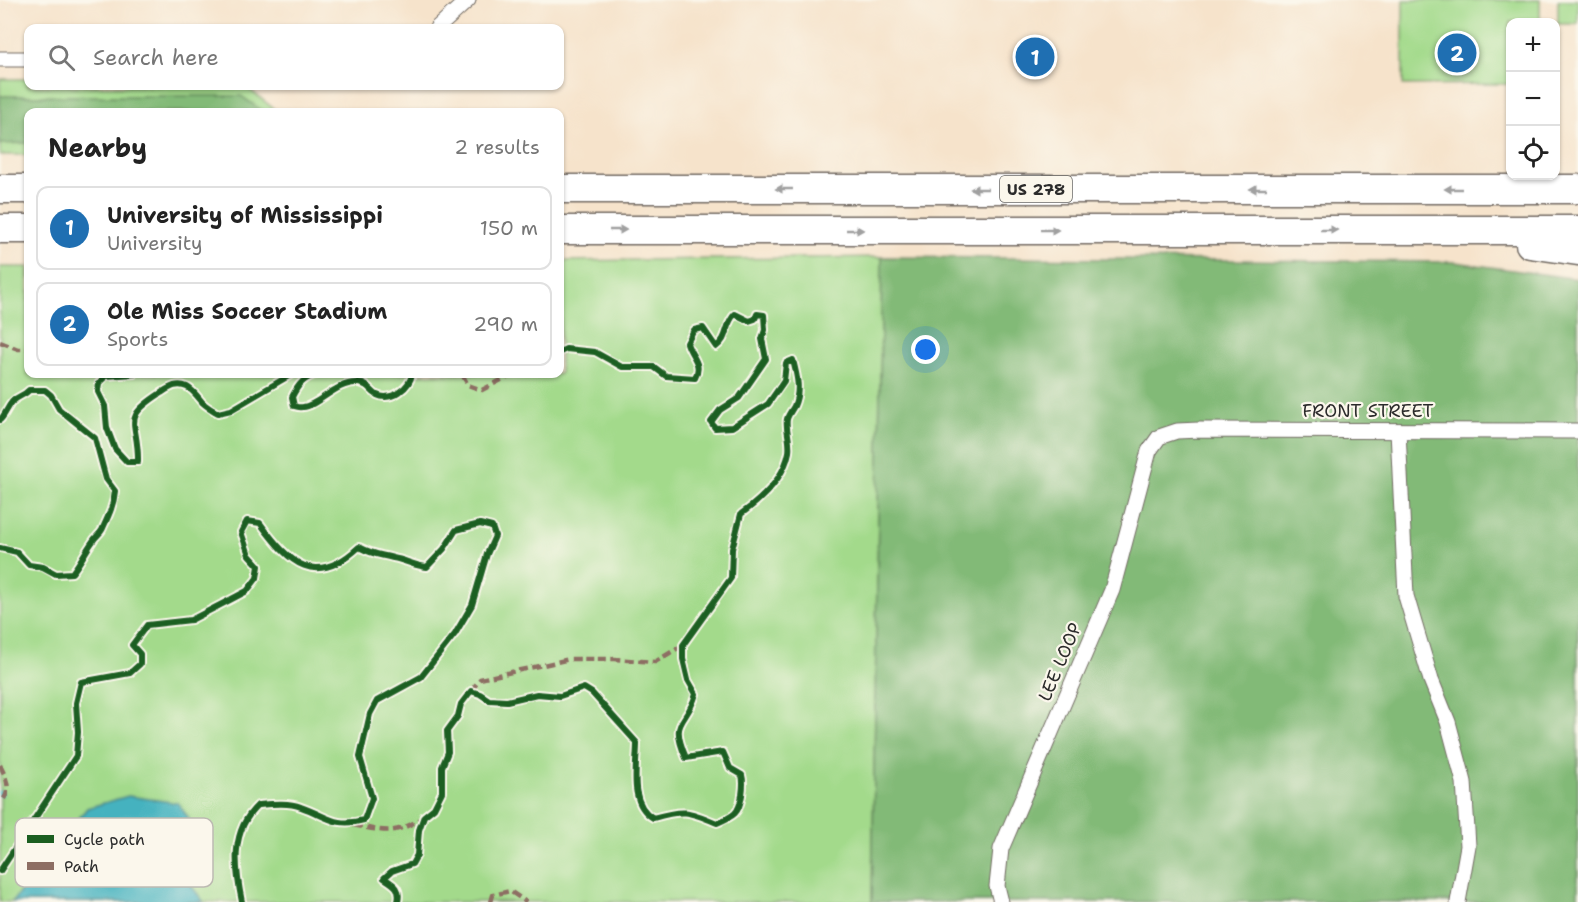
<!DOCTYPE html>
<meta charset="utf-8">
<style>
:root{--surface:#fff;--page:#f6f6f6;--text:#222;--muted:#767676;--line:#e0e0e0;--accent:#1f6fb2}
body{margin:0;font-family:"Shantell Sans",sans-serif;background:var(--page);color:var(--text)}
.controls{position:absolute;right:18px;top:18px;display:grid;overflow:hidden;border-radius:12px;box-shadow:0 2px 4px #0004}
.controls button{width:54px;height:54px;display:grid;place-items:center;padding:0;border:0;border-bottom:2px solid var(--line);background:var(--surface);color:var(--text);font:30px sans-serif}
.you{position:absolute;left:926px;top:350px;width:21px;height:21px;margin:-15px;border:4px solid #fff;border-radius:50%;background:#1a73e8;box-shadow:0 0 0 9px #1a73e833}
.badge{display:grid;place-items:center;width:39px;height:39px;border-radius:50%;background:var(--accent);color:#fff;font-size:20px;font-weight:700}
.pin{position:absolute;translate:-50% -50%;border:3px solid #fff;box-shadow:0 2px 6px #0006}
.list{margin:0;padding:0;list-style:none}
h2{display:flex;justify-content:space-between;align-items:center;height:78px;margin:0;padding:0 24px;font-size:26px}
h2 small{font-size:20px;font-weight:400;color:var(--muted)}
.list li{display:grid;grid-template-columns:39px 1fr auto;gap:18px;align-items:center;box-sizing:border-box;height:84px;margin:0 12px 12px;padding:0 12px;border:2px solid var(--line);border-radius:12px}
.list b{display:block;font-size:22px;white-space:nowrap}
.list p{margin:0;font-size:20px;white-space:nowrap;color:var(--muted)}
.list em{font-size:20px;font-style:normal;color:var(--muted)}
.icon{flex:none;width:33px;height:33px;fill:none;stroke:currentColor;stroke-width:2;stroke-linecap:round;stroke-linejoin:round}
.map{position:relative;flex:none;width:1578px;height:902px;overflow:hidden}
.search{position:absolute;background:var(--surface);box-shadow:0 2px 4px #0004;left:24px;top:24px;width:540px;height:66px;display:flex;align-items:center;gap:15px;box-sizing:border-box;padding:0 21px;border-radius:12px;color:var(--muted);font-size:22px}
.panel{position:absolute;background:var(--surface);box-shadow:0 2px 4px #0004;left:24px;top:108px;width:540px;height:270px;border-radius:12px}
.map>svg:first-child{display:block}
.green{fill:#a3da8b;stroke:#67825b;stroke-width:1.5}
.forest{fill:#82ba77;stroke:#567251;stroke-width:1.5}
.water{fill:#44b2bf;stroke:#386e75;stroke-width:1.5}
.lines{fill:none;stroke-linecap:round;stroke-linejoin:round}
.stream{stroke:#44b2bf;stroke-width:4.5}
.minor-casing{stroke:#726b63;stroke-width:17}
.motorway-casing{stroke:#726b63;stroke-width:31}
.minor{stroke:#fff;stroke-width:15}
.motorway{stroke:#fff;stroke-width:28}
.quiet{stroke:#8d6e63;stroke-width:4.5;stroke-dasharray:9 4.5;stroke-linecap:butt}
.cycleway-casing{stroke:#fbf7ec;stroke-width:10}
.cycleway{stroke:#1b5e20;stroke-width:6}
.oneway{fill:#a0a0a0}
.labels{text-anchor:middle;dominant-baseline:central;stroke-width:4.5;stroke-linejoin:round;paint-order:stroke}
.shield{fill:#fbf7ec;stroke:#696865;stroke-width:1.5}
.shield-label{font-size:16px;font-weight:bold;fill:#2b2b2b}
.street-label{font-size:18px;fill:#2b2b2b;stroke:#fbf7ec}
.key{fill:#fbf7ec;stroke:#bdbab2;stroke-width:1.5}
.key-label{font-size:16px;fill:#2b2b2b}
</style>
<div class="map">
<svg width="1578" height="902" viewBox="0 0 1578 902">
<rect width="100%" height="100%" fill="#fbf7ec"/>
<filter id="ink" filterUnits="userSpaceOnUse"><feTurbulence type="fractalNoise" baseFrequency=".0167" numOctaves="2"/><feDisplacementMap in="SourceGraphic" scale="12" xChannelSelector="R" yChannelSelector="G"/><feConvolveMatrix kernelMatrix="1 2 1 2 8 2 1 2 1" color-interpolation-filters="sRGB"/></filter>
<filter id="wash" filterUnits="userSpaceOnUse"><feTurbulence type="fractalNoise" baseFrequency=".008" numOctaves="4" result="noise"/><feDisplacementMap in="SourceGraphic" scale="24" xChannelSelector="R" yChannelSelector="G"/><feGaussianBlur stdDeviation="1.35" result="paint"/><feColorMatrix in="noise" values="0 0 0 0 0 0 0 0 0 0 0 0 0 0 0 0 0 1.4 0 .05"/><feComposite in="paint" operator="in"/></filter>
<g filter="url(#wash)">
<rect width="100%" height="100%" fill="#f6e3cb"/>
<g class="green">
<path d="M1403,0H1540V22H1510V84L1403,85Z"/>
<rect x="1558" y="0" width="20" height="24"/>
<path d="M0,79H28V86H245L278,112H28V155H0Z"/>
<path d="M882,257L872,902H0V267H28V374H560V261Z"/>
</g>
<g class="forest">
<path d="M0,96H241L264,112H28V143L0,144Z"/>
<path d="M882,257L1455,262L1578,279V902H872Z"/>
</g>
<path class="water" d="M128,796L178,803L195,828L189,883L204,902H12L87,808Z"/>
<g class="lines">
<path class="stream" d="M0,793L1,794"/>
</g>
</g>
<g filter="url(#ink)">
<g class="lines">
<g class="minor-casing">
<g id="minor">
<path d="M437,28L468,0"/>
<path d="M0,59H28"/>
<path d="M1398,431L1406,596L1431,680L1448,722L1464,782L1468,846L1458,902"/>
<path d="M1001,902L997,886L1001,849L1112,590L1149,451L1159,437L1177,431L1199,430L1578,431"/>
</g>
</g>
<g class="motorway-casing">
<g id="motorway">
<path d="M0,189H28"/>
<path d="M560,189H1578"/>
<path d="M0,229H28"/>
<path d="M560,230H1578"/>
<path d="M1530,244L1578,251"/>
</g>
</g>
<use href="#minor" class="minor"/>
<use href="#motorway" class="motorway"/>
<g class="quiet">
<path d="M0,342L18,349H28"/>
<path d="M462,374L468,385L482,390L513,374"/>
<path d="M471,691L480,679L570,659H615L655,662L683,645"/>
<path d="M0,765C6,778 12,788 3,800H0"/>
<path d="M353,825C383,831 395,836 421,818"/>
<path d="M491,902L493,895L510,891L526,902"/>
</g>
<g class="cycleway-casing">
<g id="cycleway">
<path d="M134,374L106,376L99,383L98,392L105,406L107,428L115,449L127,462H138C139,420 119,420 161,393C169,388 177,382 187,387C193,390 198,397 203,403C207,407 213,410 218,413L231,410L292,374"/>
<path d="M318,374C304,377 298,385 292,397L294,406C297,407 300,408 303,407C318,406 337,381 358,383C369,384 370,391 377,395C392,402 410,387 412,374"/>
<path d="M0,420C5,415 7,408 12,402C17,396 24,396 29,390H45L51,395L59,409L95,438L106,479L115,491C114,505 108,517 102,530C100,534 95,537 93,541C85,552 80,563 72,573L56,574L43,567L29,565L17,552L0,548"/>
<path d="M0,871L76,756L78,732L76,703L81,682L130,673L140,664V654L132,645L147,625L191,620L226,602L247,591L257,578L259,566L249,555L241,532L247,521L260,523C290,564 315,588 359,547C374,555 378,554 393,558C405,560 415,566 427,567L444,549L456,530L480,524L492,527L495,536L487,554L472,605L455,634L421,677L377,701L370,714L360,757L372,798L364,820C335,828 327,816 301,807C288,802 271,804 258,805C230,831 235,868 242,902"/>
<path d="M398,902C401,888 395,885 384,878L392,871L412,864L417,855L419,830L424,816L434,808L442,792V767L448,752L447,731L458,716L461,704L471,691L480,694L489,700L507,701L537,694L560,696L584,688L592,693L637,743C637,767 628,803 653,818C684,809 688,811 717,823C734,816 739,814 742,795C743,788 744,782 742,775L730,768L723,752L686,758C669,718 686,727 696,694L688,680L683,659V645L731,578L732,549L741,514C762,499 784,478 789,452C791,441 785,427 787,419C788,415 792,410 794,406C801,390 797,376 793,360L786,363L784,381L768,404L732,427L715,428L711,422L720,410L739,398L766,359L762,339L765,330L764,315L757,314L755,319L749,321L735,314C724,325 729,338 716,347L703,328L694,330L687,343C691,357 703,363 695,378L666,376L654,367H622L595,352L566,349L560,352"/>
</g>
</g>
<use href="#cycleway" class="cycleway"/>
</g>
<defs><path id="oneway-solid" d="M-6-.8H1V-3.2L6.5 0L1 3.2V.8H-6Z" transform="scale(1.5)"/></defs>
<g class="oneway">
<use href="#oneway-solid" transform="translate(784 189) rotate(180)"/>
<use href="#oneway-solid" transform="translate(979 189) rotate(180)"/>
<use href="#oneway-solid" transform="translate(1258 189) rotate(180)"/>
<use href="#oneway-solid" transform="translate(1453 189) rotate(180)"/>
<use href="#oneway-solid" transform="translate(618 230)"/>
<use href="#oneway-solid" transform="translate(855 230)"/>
<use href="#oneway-solid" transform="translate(1050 230)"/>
<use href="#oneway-solid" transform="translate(1329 230)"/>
</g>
</g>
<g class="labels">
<rect class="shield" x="1000" y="176" width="72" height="26" rx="4.5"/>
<g class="shield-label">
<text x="1036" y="189">US 278</text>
</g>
<g class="street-label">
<text x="1368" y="411">FRONT STREET</text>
<text transform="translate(1060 662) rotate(-67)">LEE LOOP</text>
</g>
</g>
<rect x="15" y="818" width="198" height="69" rx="9" class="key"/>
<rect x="27" y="835" width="27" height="8" fill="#1b5e20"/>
<rect x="27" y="862" width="27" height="8" fill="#8d6e63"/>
<g class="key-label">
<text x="64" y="845">Cycle path</text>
<text x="64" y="872">Path</text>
</g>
</svg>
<div class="controls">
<button>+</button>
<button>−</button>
<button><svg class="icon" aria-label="locate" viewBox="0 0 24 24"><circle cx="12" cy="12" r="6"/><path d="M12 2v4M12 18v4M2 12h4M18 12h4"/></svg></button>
</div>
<div class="you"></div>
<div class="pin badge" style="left:1035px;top:57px">1</div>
<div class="pin badge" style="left:1457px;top:53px">2</div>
<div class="search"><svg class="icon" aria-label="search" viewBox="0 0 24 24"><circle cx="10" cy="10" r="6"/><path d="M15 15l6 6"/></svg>Search here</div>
<section class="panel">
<h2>Nearby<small>2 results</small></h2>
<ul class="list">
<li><span class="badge">1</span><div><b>University of Mississippi</b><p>University</p></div><em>150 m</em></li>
<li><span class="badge">2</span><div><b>Ole Miss Soccer Stadium</b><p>Sports</p></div><em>290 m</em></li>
</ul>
</section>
</div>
